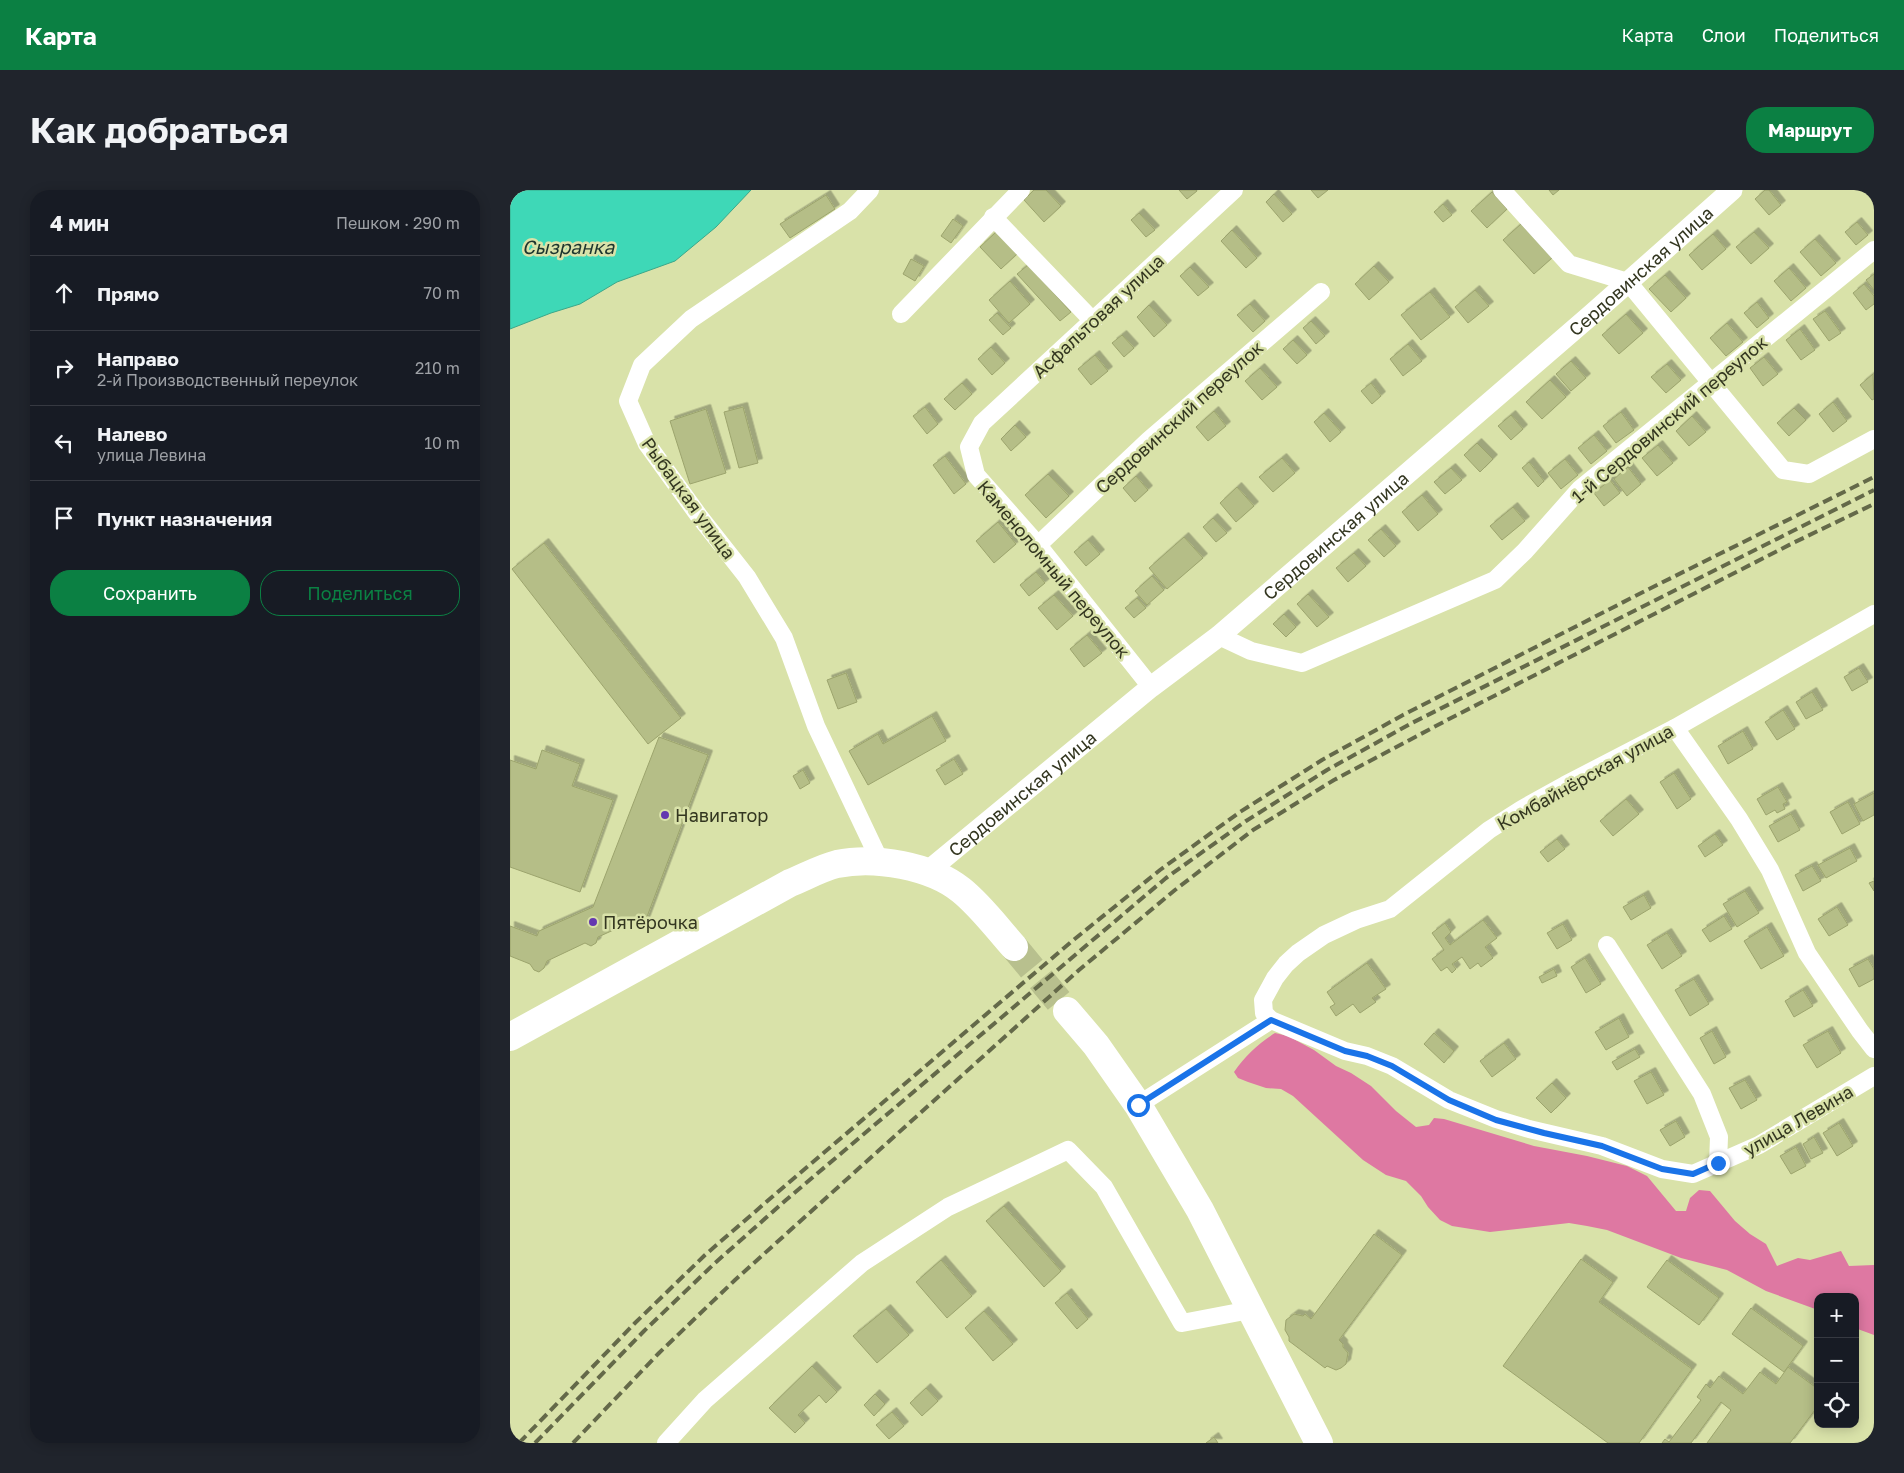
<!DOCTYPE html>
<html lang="ru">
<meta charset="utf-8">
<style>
:root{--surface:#171b24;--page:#20242c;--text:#f1f3f6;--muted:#9ea1a6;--line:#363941;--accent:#0b8043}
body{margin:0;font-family:"Golos Text",sans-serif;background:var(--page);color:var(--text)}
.controls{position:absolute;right:15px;bottom:15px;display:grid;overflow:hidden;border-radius:10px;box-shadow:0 2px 12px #0003}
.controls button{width:45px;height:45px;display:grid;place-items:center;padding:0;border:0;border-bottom:1px solid var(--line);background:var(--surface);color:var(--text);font:25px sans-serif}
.stop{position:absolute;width:15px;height:15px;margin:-11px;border:4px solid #1a73e8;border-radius:50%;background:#fff}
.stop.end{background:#1a73e8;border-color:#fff;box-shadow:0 1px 5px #0008}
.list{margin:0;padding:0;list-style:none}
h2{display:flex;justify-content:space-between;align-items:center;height:65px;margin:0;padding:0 20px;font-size:21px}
h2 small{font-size:16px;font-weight:400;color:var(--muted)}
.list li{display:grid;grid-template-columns:32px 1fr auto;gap:15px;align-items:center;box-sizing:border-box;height:75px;padding:0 20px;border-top:1px solid var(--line)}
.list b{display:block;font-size:19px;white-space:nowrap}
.list p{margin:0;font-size:16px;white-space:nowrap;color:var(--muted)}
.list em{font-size:16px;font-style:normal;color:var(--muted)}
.actions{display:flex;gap:10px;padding:15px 20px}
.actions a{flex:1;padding:11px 0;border:1px solid var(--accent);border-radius:20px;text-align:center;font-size:18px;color:var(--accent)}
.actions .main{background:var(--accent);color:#fff}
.icon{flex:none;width:28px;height:28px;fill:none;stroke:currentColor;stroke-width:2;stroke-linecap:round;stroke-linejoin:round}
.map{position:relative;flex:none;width:1364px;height:1253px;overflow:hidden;border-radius:20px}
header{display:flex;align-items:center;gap:30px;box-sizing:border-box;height:70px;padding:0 25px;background:var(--accent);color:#fff}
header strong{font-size:24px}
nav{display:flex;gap:28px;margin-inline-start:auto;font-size:18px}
.intro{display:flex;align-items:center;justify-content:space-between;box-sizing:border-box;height:120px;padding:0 30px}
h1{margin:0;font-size:35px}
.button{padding:12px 22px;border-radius:20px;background:var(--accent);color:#fff;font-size:18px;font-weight:700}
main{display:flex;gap:30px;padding:0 30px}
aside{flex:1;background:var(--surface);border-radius:20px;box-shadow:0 2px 12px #0003}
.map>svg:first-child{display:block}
.forest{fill:#de78a2}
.water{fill:#3ed8b7;stroke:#3ba78a}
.building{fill:#b5be87;stroke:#9ca46d;filter:url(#shadow)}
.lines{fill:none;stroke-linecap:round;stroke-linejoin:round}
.primary-tunnel{stroke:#b8c08e;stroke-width:28;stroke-dasharray:28 14;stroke-linecap:butt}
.minor{stroke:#fff;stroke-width:18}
.tertiary{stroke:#fff;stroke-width:21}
.primary{stroke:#fff;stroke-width:28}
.rail{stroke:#646949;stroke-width:4;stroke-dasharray:10 5;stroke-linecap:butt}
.route{stroke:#1a73e8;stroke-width:6}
.poi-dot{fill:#6438b0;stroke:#d9e2a9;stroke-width:2}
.labels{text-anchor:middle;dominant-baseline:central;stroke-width:5;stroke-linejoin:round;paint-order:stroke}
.street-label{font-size:18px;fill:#333620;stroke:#d9e2a9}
.poi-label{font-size:18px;fill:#333620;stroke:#d9e2a9;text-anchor:start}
.water-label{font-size:19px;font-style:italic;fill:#1c352e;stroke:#d9e2a9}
</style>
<header>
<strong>Карта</strong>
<nav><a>Карта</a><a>Слои</a><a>Поделиться</a></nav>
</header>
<div class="intro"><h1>Как добраться</h1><a class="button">Маршрут</a></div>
<main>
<aside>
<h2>4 мин<small>Пешком · 290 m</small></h2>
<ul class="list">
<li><svg class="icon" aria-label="ahead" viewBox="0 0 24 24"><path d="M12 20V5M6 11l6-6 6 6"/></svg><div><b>Прямо</b></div><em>70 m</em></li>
<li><svg class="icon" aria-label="right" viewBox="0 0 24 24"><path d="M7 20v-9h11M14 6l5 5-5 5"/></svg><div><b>Направо</b><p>2-й Производственный переулок</p></div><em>210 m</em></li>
<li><svg class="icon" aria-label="left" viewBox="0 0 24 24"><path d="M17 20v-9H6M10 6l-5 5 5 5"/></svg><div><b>Налево</b><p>улица Левина</p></div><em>10 m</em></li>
<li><svg class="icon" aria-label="arrive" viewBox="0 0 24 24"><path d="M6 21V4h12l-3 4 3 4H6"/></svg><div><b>Пункт назначения</b></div></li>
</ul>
<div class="actions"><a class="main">Сохранить</a><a>Поделиться</a></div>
</aside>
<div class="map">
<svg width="1364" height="1253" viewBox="0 0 1364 1253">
<defs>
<filter id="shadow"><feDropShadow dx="4.5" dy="-4.5" stdDeviation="0" flood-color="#0004"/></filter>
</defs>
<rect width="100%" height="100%" fill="#d9e2a9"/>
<path class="forest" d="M765,843L778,846L804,860L826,876L841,883L861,896L886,921L906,937L919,935L924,928L934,929L1024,956L1077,966L1117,976L1137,986L1166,1021H1176L1180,1008L1189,1000L1200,1001L1225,1031L1240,1044L1256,1054L1267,1076L1288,1068L1300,1070L1331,1061L1339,1076L1364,1075V1145L1345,1138V1107H1308V1120L1256,1101L1217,1080L1171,1068L1097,1040L1077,1036L1059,1033L980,1042L942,1036L930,1030L918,1017L911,1006L896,991L876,985L853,970L783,906L771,899L756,898L738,892L728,888L724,882C735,866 749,853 765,843Z"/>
<path class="water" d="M0,0H241L206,37L165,71L107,92L70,114L41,123L0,139Z"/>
<g class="building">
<path d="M524,0H536L551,16L534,32L514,10Z"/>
<path d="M669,0H686L687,1L677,9Z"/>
<path d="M801,0H818L808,8Z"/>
<path d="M1039,0H1049L1043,5Z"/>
<path d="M1255,0H1259L1271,15L1259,25L1245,9Z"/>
<path d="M982,2L997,19L977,38L961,21Z"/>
<path d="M764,4L782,24L773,32L756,12Z"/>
<path d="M316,5L325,19L280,48L270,34Z"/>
<path d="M933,14L942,25L933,32L924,22Z"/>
<path d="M629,23L645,40L636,47L621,30Z"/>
<path d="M443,29L453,36L441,53L431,46Z"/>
<path d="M1347,32L1358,45L1346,55L1335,42Z"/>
<path d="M1011,34L1042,68L1024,84L993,50Z"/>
<path d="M722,40L747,68L736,78L711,51Z"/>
<path d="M486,42L507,64L491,79L470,57Z"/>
<path d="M1244,42L1259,58L1241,74L1226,57Z"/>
<path d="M1203,44L1216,59L1192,80L1179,65Z"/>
<path d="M1305,49L1326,73L1311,86L1290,62Z"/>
<path d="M401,69L414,76L405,91L393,84Z"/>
<path d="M518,75L561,122L550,131L507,84Z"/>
<path d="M864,76L879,92L859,110L845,94Z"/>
<path d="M680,77L699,97L688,106L670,86Z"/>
<path d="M1279,78L1296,98L1281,111L1264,91Z"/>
<path d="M1364,84V100L1356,90Z"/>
<path d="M1155,85L1176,108L1161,122L1139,99Z"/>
<path d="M500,91L520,114L499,133L479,110Z"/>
<path d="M1354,94L1364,106V114L1356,120L1343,103Z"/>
<path d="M965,100L979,116L958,133L945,117Z"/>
<path d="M920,102L940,127L911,150L891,125Z"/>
<path d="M1247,112L1259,128L1247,138L1234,123Z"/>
<path d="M740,114L755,131L743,142L727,125Z"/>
<path d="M639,115L657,135L644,147L627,127Z"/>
<path d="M1315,121L1331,143L1319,151L1303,129Z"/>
<path d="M487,123L501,138L493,145L479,130Z"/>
<path d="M1116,124L1133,143L1109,164L1092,145Z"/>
<path d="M801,131L815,146L806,154L793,138Z"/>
<path d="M1217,133L1233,152L1216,166L1200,148Z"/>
<path d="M1290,139L1305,160L1291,170L1276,150Z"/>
<path d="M612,145L624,158L614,167L602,153Z"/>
<path d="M783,150L797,165L787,174L773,159Z"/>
<path d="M898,154L912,171L893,186L880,169Z"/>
<path d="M481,157L495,173L482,185L468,169Z"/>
<path d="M585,165L598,181L581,195L568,179Z"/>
<path d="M1254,167L1268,184L1253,196L1240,178Z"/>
<path d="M1061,171L1076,188L1061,201L1046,184Z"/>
<path d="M1157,174L1171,190L1156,203L1141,187Z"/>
<path d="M750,178L767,197L752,210L735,191Z"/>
<path d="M1363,184L1364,209L1362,210L1350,195Z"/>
<path d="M1040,190L1056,207L1032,229L1016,212Z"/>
<path d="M452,193L462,204L445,220L434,209Z"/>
<path d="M861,193L871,206L862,214L851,201Z"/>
<path d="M1323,212L1337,231L1323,242L1309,224Z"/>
<path d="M233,217L248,273L229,278L214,222Z"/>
<path d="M415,217L428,234L417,244L403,226Z"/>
<path d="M1284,218L1296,230L1279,246L1267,233Z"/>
<path d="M196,219L216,283L180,294L160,231Z"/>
<path d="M704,221L716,236L698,251L686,237Z"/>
<path d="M1111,222L1124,240L1106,253L1093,236Z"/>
<path d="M814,223L831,242L820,252L804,232Z"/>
<path d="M1001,225L1013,239L1001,250L988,236Z"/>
<path d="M1182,226L1196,242L1179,256L1166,241Z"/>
<path d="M505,235L516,247L501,261L491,249Z"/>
<path d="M1084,245L1097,261L1081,274L1068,258Z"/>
<path d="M967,253L983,269L970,282L954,265Z"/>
<path d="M1148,255L1163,273L1147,286L1132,268Z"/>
<path d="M435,266L456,294L444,304L423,275Z"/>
<path d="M772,268L785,283L763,302L749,287Z"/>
<path d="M1055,269L1068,285L1051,299L1038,283Z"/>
<path d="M1019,272L1034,291L1028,297L1012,278Z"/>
<path d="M1118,277L1131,294L1117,306L1104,289Z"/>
<path d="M941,278L952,290L935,304L924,292Z"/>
<path d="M538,284L559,306L536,328L515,305Z"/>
<path d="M626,286L638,300L625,312L613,298Z"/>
<path d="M1100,290L1110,303L1094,316L1084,303Z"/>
<path d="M727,297L744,316L726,332L710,313Z"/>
<path d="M912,305L928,324L908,341L892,322Z"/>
<path d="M1003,317L1015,331L992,350L980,336Z"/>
<path d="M703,328L717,343L706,352L693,337Z"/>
<path d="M488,332L506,354L484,373L466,351Z"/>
<path d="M871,339L886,356L874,367L858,350Z"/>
<path d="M674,347L693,368L657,399L639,378Z"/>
<path d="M578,350L590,364L576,376L564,362Z"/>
<path d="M34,353L171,528L138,554L2,379Z"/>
<path d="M844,363L856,376L838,392L826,378Z"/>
<path d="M526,382L535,393L519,406L510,395Z"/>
<path d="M642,386L654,400L637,415L625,401Z"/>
<path d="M798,404L819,427L807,437L787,414Z"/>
<path d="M544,405L563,426L547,440L528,418Z"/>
<path d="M627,408L636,418L624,428L615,418Z"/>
<path d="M774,424L786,437L776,447L763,434Z"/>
<path d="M577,445L592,463L574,477L560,459Z"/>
<path d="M1349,478L1358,492L1342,501L1334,487Z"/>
<path d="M336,483L347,512L328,519L317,490Z"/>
<path d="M1302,502L1313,520L1296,529L1286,512Z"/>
<path d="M1273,520L1285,539L1267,550L1255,532Z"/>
<path d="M422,526L436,551L358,595L339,561L368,544L373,554Z"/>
<path d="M1233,541L1243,559L1218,574L1208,556Z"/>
<path d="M149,547L198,565L135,732L128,729L88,747L86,753L81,756L75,753L37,771L34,778L29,782L24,780L20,774L0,766V736L27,746L29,741L83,717Z"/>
<path d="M32,560L70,574L62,596L103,610L70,702L0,677V570L26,579Z"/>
<path d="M444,569L453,584L435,595L426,580Z"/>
<path d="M293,580L300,593L290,599L283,586Z"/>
<path d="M1164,583L1181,609L1167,619L1150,592Z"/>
<path d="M1268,597L1277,612L1273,614L1275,619L1267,623L1265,620L1256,625L1247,609Z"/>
<path d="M1364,603V625L1353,631L1344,614Z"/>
<path d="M1116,609L1129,624L1103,646L1090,631Z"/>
<path d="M1338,612L1350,634L1332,644L1320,622Z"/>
<path d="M1281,624L1290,640L1268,652L1259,636Z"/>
<path d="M1205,644L1213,655L1195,667L1188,656Z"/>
<path d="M1047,649L1055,659L1038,672L1030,662Z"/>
<path d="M1340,658L1347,671L1316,688L1308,675Z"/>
<path d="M1302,676L1311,691L1293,701L1285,685Z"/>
<path d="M1364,691V701L1359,693Z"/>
<path d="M1235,701L1249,723L1227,737L1213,714Z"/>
<path d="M1134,705L1141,718L1121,730L1113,717Z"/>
<path d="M1327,717L1338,735L1319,746L1308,729Z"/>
<path d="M1214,726L1222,739L1200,752L1192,740Z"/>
<path d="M973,730L987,748L975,757L983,768L971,777L968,773L960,779L952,767L942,774L946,779L942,783L937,777L931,781L922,769L934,760L922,743L935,733L941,742L935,748L940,755Z"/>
<path d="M1053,734L1062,750L1047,759L1037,743Z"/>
<path d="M1257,737L1274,766L1251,779L1234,751Z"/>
<path d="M1157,743L1172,766L1152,779L1137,755Z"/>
<path d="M1075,768L1091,794L1076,803L1061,777Z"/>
<path d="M1358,769L1364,779V789L1349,797L1339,779Z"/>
<path d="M857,773L876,799L862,808L866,812L850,823L843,814L826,826L820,817L825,814L817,802Z"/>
<path d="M1044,779L1047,786L1032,793L1029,787Z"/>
<path d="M1184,789L1199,814L1180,826L1165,800Z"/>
<path d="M1293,800L1303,816L1284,827L1275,811Z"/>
<path d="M1109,828L1119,847L1096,860L1085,842Z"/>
<path d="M1202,841L1216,867L1204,874L1190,848Z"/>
<path d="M1318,841L1331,863L1307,878L1293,855Z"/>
<path d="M924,843L944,861L934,873L914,854Z"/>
<path d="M994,853L1006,869L982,887L970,871Z"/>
<path d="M1125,859L1130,867L1107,880L1102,872Z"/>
<path d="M1141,882L1154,905L1137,914L1124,891Z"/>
<path d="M1235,890L1247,910L1231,919L1219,898Z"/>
<path d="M1042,893L1056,908L1041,923L1026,908Z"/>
<path d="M1166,931L1175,947L1160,956L1150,940Z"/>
<path d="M1329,933L1343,956L1327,966L1313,943Z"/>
<path d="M1304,947L1313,963L1301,969L1293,954Z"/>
<path d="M1286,957L1296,976L1281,984L1270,966Z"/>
<path d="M494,1016L551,1081L534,1097L476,1031Z"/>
<path d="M864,1044L892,1065L829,1150L833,1154V1157L838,1163L836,1174L831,1178L826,1180L817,1176L815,1178L779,1151V1147L775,1140L776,1130L784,1124L793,1126L795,1124L801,1129Z"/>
<path d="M1071,1069L1103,1092L1089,1112L1182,1179L1129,1253H1098L993,1176Z"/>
<path d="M431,1070L462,1106L437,1128L406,1092Z"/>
<path d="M1157,1070L1209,1108L1189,1135L1137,1097Z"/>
<path d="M557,1103L578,1129L567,1139L545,1113Z"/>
<path d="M1241,1118L1293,1156L1274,1182L1222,1144Z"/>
<path d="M376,1119L399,1145L367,1173L343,1146Z"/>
<path d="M474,1121L503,1154L483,1171L455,1138Z"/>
<path d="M302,1176L327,1202L316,1213L309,1205L288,1225L295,1233L285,1243L259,1218Z"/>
<path d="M1278,1177L1308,1199V1216L1280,1253H1197L1221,1220L1211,1212L1181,1253H1152L1155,1249L1159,1252L1191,1210L1187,1207L1196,1194L1200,1198L1209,1186L1233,1204L1250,1182L1266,1194Z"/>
<path d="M416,1198L428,1211L412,1226L400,1213Z"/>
<path d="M365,1204L375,1214L364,1226L354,1215Z"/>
<path d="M382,1222L394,1236L379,1249L366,1235Z"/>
<path d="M704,1247L708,1253H696Z"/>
</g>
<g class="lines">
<path class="primary-tunnel" d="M504,757L557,821"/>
<g class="minor">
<path d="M360,0L340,21L181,129L132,175L118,211L137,254L189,326L237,387L274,448L306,536L370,671"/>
<path d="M992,0L1059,74L1118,92L1273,280L1299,284L1364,249"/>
<path d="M483,27L582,130"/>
<path d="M391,124L511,0"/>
<path d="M528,355L639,250L811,102"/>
<path d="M1364,424L1165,538L1055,595L1012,619L979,640L880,719L846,730L814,745L788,763L776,774L765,788L753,810L754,823L761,830L835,861L857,866L882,876L939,910L986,929L1019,939L1092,956L1152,979L1183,984L1249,955L1364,886"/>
<path d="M709,446L741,461L792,473L985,390L1015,361L1070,299L1364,60"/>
<path d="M641,497L528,355L466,285L459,257L472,233L724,0"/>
<path d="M1165,538L1229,629L1260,680L1297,763L1350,841L1364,859"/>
<path d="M1097,755L1192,904L1209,947L1208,973"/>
<path d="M628,915L761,830"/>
<path d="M156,1253L195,1210L352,1073L438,1017L558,960L594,997L672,1133L740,1120"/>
</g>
<path class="tertiary" id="s1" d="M418,681L641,497L709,446L1081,125L1222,0"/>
<g class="primary">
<path d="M557,821L586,855L628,915L690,1020L809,1253"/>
<path d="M0,847L280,693C295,687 311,678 327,674C365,666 421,676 451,700C471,716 487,738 504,757"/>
</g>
<g class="rail">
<path d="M9,1253L125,1133L195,1065L269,1001L561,752L650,680L730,622L812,570L893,525L1137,400L1364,287"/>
<path d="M25,1253L134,1141L205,1073L276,1010L656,688L736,631L817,580L902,533L1364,300"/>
<path d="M63,1253L149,1163L225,1090L569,780L665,700L743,640L824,590L941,528L1283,353L1364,314"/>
</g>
</g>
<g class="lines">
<path class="route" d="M628,915L761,830L835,861L857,866L882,876L939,910L986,930L1034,943L1092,956L1152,979L1183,984L1208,973"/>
</g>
<g class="poi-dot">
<circle cx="155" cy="625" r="5"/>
<circle cx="83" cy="732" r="5"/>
</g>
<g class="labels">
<g class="street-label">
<text stroke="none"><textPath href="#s1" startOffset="932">Сердовинская улица</textPath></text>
<text transform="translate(588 126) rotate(-43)">Асфальтовая улица</text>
<text transform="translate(669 227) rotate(-42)">Сердовинский переулок</text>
<text transform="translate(1159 229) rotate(-40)">1-й Сердовинский переулок</text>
<text transform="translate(179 308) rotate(54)">Рыбацкая улица</text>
<text stroke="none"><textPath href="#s1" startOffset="528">Сердовинская улица</textPath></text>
<text transform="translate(544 379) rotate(50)">Каменоломный переулок</text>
<text transform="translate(1075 587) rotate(-29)">Комбайнёрская улица</text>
<text stroke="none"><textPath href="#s1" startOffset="122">Сердовинская улица</textPath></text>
<text transform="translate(1288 930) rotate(-30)">улица Левина</text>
</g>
<g class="poi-label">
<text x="165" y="625">Навигатор</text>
<text x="93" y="732">Пятёрочка</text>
</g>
<g class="water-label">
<text x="58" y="56">Сызранка</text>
</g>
</g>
</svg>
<div class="controls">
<button>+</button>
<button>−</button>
<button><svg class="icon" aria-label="locate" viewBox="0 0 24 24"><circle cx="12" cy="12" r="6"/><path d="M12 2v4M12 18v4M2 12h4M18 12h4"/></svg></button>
</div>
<div class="stop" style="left:628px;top:915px"></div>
<div class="stop end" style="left:1208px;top:973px"></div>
</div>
</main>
